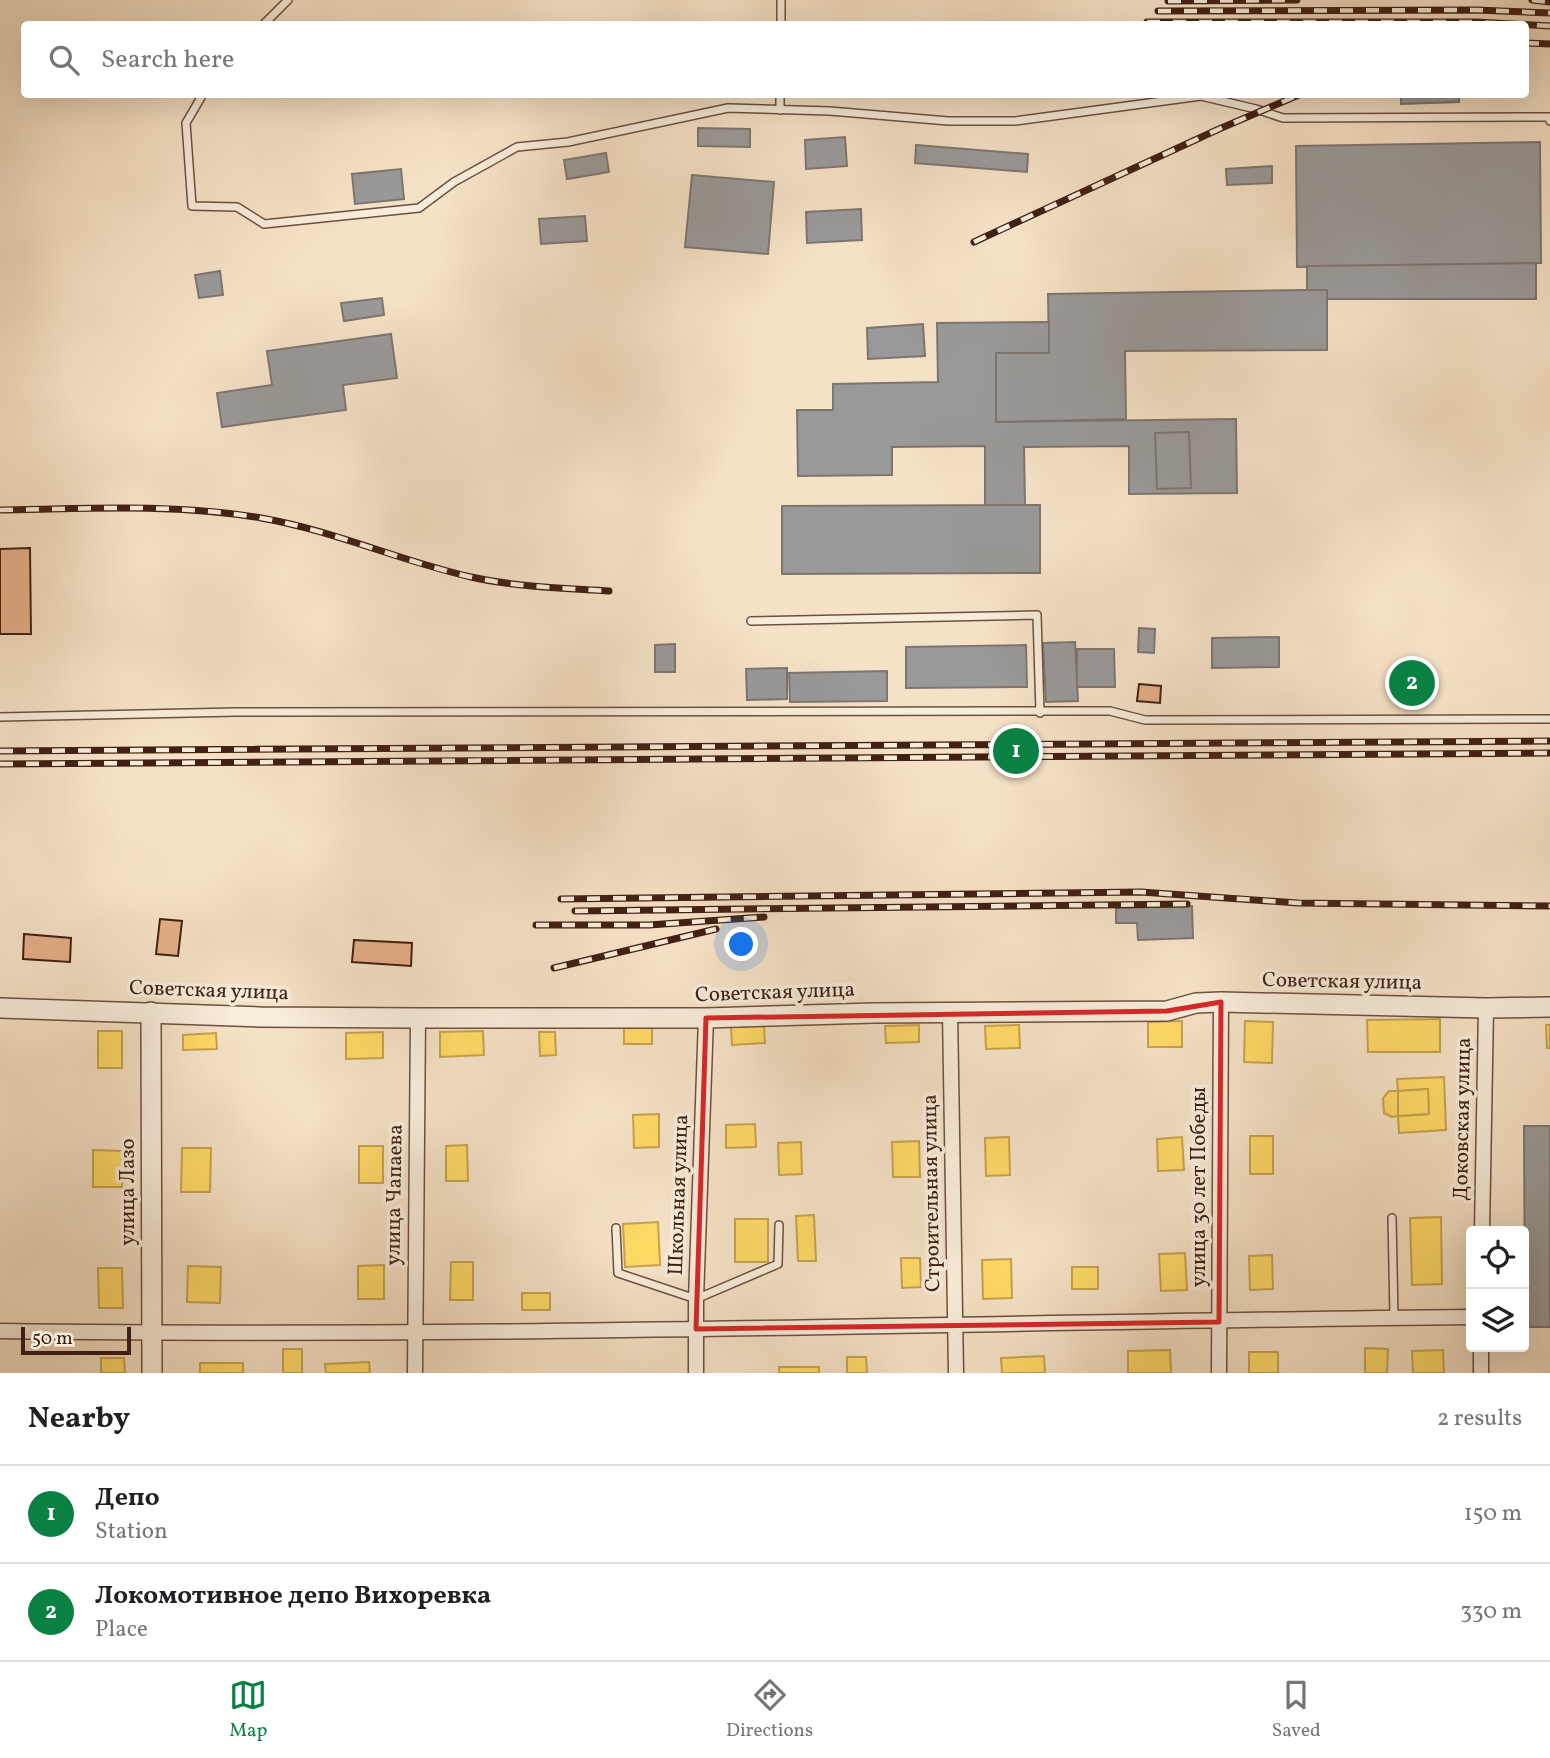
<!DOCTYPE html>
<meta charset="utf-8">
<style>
:root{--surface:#fff;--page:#f2f2f2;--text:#202124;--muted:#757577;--line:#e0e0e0;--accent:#0b8043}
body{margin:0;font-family:Vollkorn,serif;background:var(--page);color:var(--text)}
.controls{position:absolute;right:21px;bottom:21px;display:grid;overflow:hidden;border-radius:7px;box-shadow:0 7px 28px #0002}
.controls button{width:63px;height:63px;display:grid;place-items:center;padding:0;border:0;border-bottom:2px solid var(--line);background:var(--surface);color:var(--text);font:35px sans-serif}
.scale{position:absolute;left:21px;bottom:18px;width:110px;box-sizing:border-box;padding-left:7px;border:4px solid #402012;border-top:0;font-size:19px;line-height:24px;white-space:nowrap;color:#402012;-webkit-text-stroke:5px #f8ecda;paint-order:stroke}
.you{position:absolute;left:742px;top:945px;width:24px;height:24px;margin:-18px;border:5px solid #fff;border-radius:50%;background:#1a73e8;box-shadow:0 0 0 10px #1a73e833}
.badge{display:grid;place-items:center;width:46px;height:46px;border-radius:50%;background:var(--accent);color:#fff;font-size:23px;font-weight:700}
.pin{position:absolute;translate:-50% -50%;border:4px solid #fff;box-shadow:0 2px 7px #0006}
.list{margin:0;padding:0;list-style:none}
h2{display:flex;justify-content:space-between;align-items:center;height:91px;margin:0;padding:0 28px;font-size:30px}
h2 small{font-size:23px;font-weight:400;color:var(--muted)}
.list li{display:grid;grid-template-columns:46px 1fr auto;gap:21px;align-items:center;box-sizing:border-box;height:98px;padding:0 28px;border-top:2px solid var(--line)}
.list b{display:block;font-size:26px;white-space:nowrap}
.list p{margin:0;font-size:23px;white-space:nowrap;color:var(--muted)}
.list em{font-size:23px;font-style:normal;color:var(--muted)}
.icon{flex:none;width:38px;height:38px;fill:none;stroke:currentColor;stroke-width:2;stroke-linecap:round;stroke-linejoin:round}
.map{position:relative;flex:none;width:1550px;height:1373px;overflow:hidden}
.search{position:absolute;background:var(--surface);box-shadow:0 7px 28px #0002;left:21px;right:21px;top:21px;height:77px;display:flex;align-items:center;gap:18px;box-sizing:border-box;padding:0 24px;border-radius:7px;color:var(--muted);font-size:26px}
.sheet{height:287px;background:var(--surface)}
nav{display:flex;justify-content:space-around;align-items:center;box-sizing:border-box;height:98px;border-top:2px solid var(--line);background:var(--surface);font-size:19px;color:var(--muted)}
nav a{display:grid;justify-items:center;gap:4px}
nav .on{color:var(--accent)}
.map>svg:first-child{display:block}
.homes{fill:#ffd966;stroke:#c6a24d;stroke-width:2}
.industry{fill:#999;stroke:#7e7570;stroke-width:2}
.building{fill:#e5ae88;stroke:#402012;stroke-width:2}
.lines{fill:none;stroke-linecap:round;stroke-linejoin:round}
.service-casing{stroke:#6d503f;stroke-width:10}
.minor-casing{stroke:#6d503f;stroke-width:17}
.tertiary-casing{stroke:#6d503f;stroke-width:22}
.service{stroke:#f8ecda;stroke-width:7}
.minor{stroke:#f8ecda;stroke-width:14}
.tertiary{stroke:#f8ecda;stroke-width:19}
.rail-casing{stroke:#402012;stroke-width:7}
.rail{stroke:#f8ecda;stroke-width:4.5;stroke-dasharray:13;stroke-linecap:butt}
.marked{fill:none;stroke:#d62828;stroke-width:5;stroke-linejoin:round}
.labels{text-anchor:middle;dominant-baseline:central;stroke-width:7;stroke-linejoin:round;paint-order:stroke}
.street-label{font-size:21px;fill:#402012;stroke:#f8ecda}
</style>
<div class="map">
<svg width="1550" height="1373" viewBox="0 0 1550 1373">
<rect width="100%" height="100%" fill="#f5e1c6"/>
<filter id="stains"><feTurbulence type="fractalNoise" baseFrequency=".00286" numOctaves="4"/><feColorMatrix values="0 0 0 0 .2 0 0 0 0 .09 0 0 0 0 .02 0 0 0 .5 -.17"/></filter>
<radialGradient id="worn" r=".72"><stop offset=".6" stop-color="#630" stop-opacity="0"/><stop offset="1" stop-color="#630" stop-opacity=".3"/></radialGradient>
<g class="homes">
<path d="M1440,1019V1052H1368L1367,1020Z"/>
<path d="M1182,1021V1047H1148V1022Z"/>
<path d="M1245,1021L1273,1022L1272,1063L1244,1062Z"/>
<path d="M764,1025L765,1043L732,1045L731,1027Z"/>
<path d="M919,1025V1042L886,1043L885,1026Z"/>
<path d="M1019,1025L1020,1048L986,1049L985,1026Z"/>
<path d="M1546,1025H1550V1048H1547Z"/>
<rect x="624" y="1028" width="28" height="16"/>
<rect x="98" y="1031" width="24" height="37"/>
<path d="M483,1031L484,1055L440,1057V1032Z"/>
<path d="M383,1032V1058L346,1059V1033Z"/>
<path d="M539,1032H555L556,1055L540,1056Z"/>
<path d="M216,1033L217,1049L183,1050V1035Z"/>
<path d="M1444,1077L1446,1130L1399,1133L1398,1116L1429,1114L1428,1089L1398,1091L1397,1079Z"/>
<path d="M1428,1089L1429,1114L1398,1116V1091Z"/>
<path d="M1389,1091H1398V1116L1392,1117L1384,1113L1383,1098Z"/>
<path d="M659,1114V1147L634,1148L633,1115Z"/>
<path d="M755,1124L756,1147L726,1148V1125Z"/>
<rect x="1250" y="1136" width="23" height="38"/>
<path d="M1009,1137L1010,1175L986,1176L985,1138Z"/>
<path d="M1182,1137L1184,1170L1158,1171L1157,1139Z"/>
<path d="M919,1141L920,1177H893L892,1142Z"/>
<path d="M801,1142L802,1174L779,1175L778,1143Z"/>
<path d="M467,1145L468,1181H446V1146Z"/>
<rect x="359" y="1146" width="24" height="37"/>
<path d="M182,1148H211L210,1192H181Z"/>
<path d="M93,1150L122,1151V1187H93Z"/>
<path d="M814,1215L816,1261H798L796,1216Z"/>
<path d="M1441,1217L1442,1284L1412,1285L1410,1218Z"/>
<rect x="735" y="1219" width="33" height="43"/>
<path d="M658,1222L660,1265L625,1267L623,1224Z"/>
<path d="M1185,1253L1187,1290L1161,1291L1159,1254Z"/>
<path d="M1272,1255L1273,1289L1250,1290L1249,1256Z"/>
<path d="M901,1258H920L921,1287L902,1288Z"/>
<path d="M1011,1259L1012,1298L983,1299L982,1260Z"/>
<path d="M451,1262H473V1300H450Z"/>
<path d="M384,1265V1299H358V1266Z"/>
<path d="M188,1266L221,1267L220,1303L187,1302Z"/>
<rect x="1072" y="1267" width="26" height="22"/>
<path d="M98,1268H122L123,1308H99Z"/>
<rect x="522" y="1293" width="28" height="17"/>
<path d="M1365,1348L1388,1349L1387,1373H1365Z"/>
<rect x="283" y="1349" width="19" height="24"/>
<path d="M1170,1350L1171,1373H1128V1351Z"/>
<path d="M1443,1350L1444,1373H1413L1412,1351Z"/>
<rect x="1249" y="1352" width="29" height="21"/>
<path d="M1044,1356L1045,1373H1002L1001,1358Z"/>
<path d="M847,1357H866L867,1373H847Z"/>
<path d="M101,1358H124L125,1373H101Z"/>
<path d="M369,1362L370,1373H326L325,1364Z"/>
<rect x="200" y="1363" width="43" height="10"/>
<rect x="779" y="1367" width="40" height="6"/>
</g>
<g class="industry">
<path d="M1401,94H1459V102L1401,104Z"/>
<path d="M698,128L750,129V147L698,146Z"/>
<path d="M845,137L847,166L806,169L805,140Z"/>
<path d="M1540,142L1541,263L1297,267L1296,146Z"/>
<path d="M916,145L1028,154L1027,172L915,163Z"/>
<path d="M606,153L609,172L567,179L564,160Z"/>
<path d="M1272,166V183L1227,185L1226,169Z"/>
<path d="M401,169L404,199L355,204L352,174Z"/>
<path d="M692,175L774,182L768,254L685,247Z"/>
<path d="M861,209L862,240L807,243L806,212Z"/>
<path d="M585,216L587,241L541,244L539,219Z"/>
<path d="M1536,263V299H1327V290H1307V266Z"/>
<path d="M220,271L223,295L199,298L195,275Z"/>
<path d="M1307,290H1327V350L1125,351L1126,419L996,422V353H1049L1048,294Z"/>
<path d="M382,298L384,315L344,321L341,303Z"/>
<path d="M1049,322V353H996V422L1236,419L1237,493L1129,494V446L1024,447L1025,505L985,506V446L892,447V475L798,476L797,410H833V384L938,382L937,323Z"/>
<path d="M923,324L925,356L868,359L867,328Z"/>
<path d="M391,334L397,378L343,385L346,410L222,427L217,393L272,385L267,351Z"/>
<path d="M1189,432L1191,488L1157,489L1155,433Z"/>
<path d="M1040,505V573L782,574V506Z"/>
<path d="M1139,628L1155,629L1154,653L1138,652Z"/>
<path d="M1279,637V667L1212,668V638Z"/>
<path d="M1075,642L1078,701L1046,702L1043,643Z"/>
<path d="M675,644V672H655V645Z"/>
<path d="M1026,645L1027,687L906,688V647Z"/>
<path d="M1077,649H1114L1115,687H1077Z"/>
<path d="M787,668V699L747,700L746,669Z"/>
<path d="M887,671V701L790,702L789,673Z"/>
<path d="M1192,906L1193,938L1138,940L1137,923H1116V908Z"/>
<path d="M1524,1126H1550V1327H1525Z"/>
</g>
<g class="building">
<path d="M30,548L31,634H0V549Z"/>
<path d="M1139,684L1161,686L1160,703L1137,701Z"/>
<path d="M160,919L182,921L178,956L156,954Z"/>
<path d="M24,934L71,938L70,962L23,959Z"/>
<path d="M354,940L412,943L411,966L352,962Z"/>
</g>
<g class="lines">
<g class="service-casing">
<g id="service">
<path d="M264,24L288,0"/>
<path d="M781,24V0"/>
<path d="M203,94L186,123L192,206L237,207L264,224L419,208L454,182L517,147L568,142L728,108L830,111L948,121H1015L1201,96L1256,109L1283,118L1549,117L1550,121"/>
<path d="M780,110V94"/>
<path d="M751,621L1037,615L1040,713"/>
<path d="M0,717L236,712L1110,711L1145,720L1550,719"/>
<path d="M1392,1218L1394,1317"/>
<path d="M616,1228L618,1273L696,1299L778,1264L779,1225"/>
</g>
</g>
<g class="minor-casing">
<g id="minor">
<path d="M950,1012L956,1373"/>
<path d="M1482,1231L1486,1008"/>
<path d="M0,1331C490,1338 981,1322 1471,1317"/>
<path d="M1481,1347V1373"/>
<path d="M415,1373L418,1018"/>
<path d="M696,1373V1299L706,1018"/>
<path d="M1219,1373L1221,1002"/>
</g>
</g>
<g class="tertiary-casing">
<g id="tertiary">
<path d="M0,1008L260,1017L418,1018H706L874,1013L1167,1011L1196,1003L1221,1002L1486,1008L1550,1007"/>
<path d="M151,1012L152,1373"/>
</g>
</g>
<use href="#service" class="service"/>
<use href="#minor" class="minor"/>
<use href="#tertiary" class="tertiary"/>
<g class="rail-casing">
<g id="rail">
<path d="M1532,0L1550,2"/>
<path d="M1168,1L1297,0"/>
<path d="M1158,11L1476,10L1550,13"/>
<path d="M1147,22H1476L1550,26"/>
<path d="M1526,43L1550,44"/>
<path d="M974,242L1219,129L1301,94"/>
<path d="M0,510C87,509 175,503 261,518C332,530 400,561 471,577C516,587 563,588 609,591"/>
<path d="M0,751L1550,741"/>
<path d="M0,764L1550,753"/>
<path d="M561,899L1141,892L1298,903L1550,906"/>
<path d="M575,911L1187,904"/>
<path d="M536,925H649L764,917"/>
<path d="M554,968L716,929"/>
</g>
</g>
<use href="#rail" class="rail"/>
</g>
<path class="marked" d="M1221,1002L1219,1322L696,1329L706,1018L1167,1011Z"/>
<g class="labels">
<g class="street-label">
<text transform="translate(1342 982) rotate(1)">Советская улица</text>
<text transform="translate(209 991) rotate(2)">Советская улица</text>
<text transform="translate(775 993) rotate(-2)">Советская улица</text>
<text transform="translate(1463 1119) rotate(-89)">Доковская улица</text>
<text transform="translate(1199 1187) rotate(-90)">улица 30 лет Победы</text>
<text transform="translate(128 1192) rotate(-90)">улица Лазо</text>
<text transform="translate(932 1193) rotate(-91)">Строительная улица</text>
<text transform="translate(395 1195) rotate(-89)">улица Чапаева</text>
<text transform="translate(679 1195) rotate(-88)">Школьная улица</text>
</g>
</g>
<rect width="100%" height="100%" filter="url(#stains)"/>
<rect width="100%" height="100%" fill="url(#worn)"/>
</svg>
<div class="controls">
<button><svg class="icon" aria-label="locate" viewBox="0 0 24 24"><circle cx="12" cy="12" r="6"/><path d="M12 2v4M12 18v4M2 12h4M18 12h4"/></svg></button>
<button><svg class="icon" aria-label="layers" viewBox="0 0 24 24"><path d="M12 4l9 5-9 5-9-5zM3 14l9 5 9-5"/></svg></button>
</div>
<div class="scale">50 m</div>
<div class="you"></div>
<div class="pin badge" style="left:1016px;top:751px">1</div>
<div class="pin badge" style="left:1412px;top:683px">2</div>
<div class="search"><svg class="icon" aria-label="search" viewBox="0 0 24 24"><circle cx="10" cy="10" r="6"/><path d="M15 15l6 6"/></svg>Search here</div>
</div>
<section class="sheet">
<h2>Nearby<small>2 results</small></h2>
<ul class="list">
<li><span class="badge">1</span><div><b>Депо</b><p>Station</p></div><em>150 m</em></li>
<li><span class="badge">2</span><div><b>Локомотивное депо Вихоревка</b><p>Place</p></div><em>330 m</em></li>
</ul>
</section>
<nav>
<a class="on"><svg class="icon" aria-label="map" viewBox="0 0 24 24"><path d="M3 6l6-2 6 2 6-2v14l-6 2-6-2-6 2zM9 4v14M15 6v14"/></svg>Map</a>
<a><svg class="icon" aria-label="directions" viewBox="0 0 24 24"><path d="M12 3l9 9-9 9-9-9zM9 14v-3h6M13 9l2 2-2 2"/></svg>Directions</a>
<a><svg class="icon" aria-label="saved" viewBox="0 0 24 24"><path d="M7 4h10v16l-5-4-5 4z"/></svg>Saved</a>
</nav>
